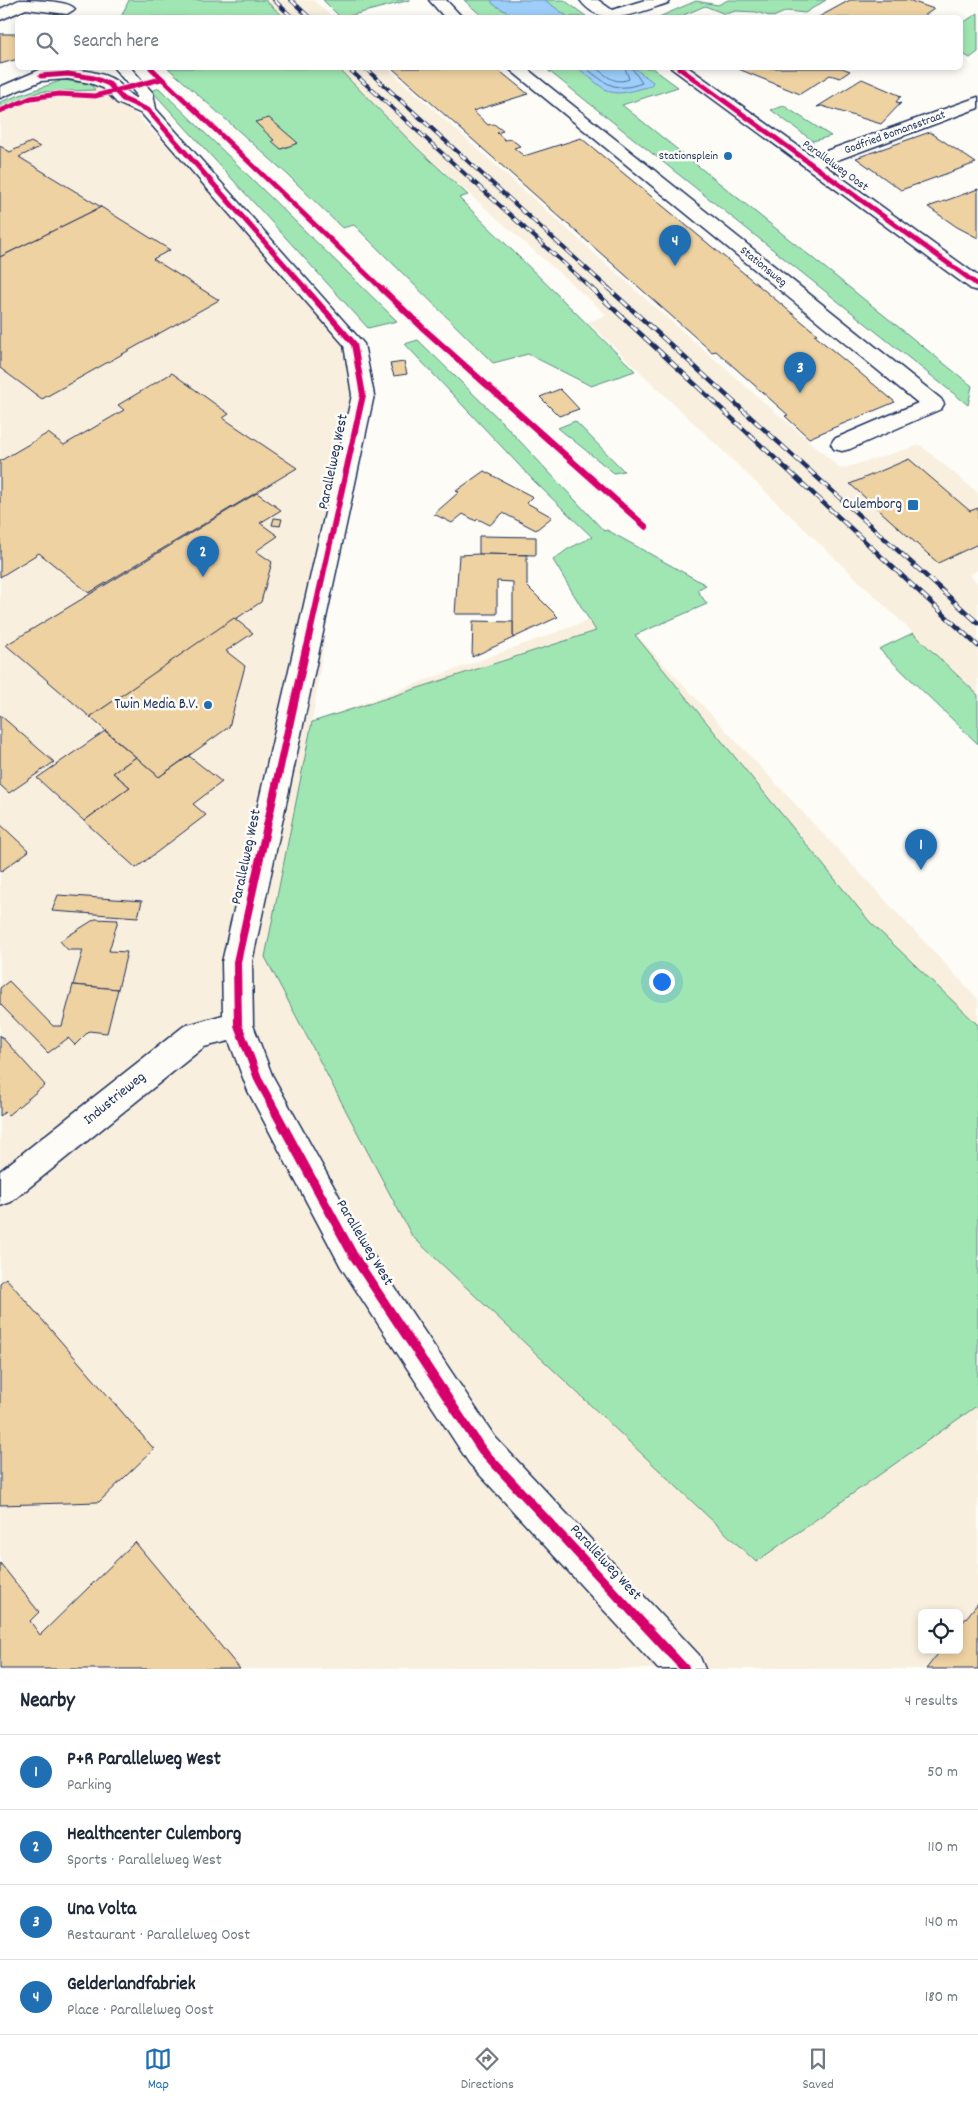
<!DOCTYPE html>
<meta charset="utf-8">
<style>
:root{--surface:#fff;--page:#f2f2f3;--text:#1f2937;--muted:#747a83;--line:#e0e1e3;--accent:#1f6fb2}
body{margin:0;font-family:Dekko,sans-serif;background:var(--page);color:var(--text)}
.controls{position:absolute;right:15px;bottom:15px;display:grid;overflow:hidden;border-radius:8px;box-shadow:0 2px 8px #0003}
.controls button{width:45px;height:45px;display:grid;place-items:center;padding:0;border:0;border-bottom:1px solid var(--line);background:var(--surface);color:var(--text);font:25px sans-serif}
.you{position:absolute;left:661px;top:981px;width:18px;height:18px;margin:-12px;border:4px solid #fff;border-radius:50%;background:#1a73e8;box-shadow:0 0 0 8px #1a73e833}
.badge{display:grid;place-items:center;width:32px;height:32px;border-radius:50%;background:var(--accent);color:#fff;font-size:16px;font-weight:700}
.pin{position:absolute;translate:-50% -41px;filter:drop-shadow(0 1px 2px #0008)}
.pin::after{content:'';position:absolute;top:26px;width:18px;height:15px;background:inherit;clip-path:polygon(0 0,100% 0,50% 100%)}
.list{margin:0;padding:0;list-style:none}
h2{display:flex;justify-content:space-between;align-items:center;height:65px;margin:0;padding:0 20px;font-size:21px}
h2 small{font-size:16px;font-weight:400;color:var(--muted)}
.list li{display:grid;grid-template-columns:32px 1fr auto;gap:15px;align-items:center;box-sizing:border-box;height:75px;padding:0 20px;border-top:1px solid var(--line)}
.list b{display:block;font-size:19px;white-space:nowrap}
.list p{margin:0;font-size:16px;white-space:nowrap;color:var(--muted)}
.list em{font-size:16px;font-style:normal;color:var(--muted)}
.icon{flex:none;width:28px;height:28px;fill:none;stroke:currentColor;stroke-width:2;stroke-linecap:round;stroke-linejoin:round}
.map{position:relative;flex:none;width:978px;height:1669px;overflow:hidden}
.search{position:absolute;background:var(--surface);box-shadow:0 2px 8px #0003;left:15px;right:15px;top:15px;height:55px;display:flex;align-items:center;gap:12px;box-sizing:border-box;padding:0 18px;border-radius:8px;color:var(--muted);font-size:19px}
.sheet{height:365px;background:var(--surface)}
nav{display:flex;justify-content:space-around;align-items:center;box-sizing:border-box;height:70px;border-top:1px solid var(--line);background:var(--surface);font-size:14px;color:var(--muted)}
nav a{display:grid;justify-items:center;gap:2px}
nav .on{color:var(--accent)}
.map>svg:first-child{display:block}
.built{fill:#f9efde;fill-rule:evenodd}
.green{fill:#a0e6b2;stroke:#5e8a88}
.water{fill:#9dcef9;stroke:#698ebb}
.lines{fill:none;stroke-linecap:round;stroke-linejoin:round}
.shore{stroke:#4f6f9c;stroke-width:1}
.building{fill:#efd2a2;stroke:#1b2f5e}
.minor-casing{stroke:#1b2f5e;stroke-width:3}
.minor{fill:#fdfcf7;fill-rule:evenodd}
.rail-far1-casing{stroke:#1b2f5e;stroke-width:4}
.rail-casing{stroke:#1b2f5e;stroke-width:4.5}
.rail-far1{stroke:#fdfcf7;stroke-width:2.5;stroke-dasharray:8;stroke-linecap:butt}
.rail{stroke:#fdfcf7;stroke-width:3;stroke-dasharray:9;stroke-linecap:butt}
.cycleway-far3-casing{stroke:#fdfcf7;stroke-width:7}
.cycleway-far2-casing{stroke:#fdfcf7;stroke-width:9}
.cycleway-far1-casing{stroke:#fdfcf7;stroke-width:11}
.cycleway-casing{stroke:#fdfcf7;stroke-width:12}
.cycleway-far3{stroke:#d6006c;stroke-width:5}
.cycleway-far2{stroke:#d6006c;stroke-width:6}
.cycleway-far1{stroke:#d6006c;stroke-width:8}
.cycleway{stroke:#d6006c;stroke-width:9}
.poi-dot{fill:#1f6fb2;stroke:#fdfcf7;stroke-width:2}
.labels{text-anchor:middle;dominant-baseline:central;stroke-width:5;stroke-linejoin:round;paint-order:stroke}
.far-street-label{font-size:12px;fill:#1b2f5e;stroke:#fdfcf7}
.far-poi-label{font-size:12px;fill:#1b2f5e;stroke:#fdfcf7;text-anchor:end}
.street-label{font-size:15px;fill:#1b2f5e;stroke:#fdfcf7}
.poi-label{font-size:15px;fill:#1b2f5e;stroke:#fdfcf7;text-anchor:end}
</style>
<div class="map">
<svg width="978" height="1669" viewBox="0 0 978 1669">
<rect width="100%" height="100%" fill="#fdfcf7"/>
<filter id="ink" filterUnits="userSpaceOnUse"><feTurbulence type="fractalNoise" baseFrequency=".02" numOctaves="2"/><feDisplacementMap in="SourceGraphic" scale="10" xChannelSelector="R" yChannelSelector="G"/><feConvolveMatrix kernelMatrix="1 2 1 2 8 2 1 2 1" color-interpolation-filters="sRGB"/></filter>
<g filter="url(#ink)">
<g class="built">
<path d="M265,0H313L333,17H284Z"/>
<path d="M338,68H387L657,309L841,469L920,445L978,493V570L969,575L978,583V695L588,322L607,315L418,149Z"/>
<path d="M92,70L367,350L312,722L614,611L978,999V1669H0V108ZM922,1613H959V1650H922Z"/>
</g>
<g class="green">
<path d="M129,0H265L284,17H121Z"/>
<path d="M323,0H410L341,18Z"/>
<path d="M464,0H564L587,17H483Z"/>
<path d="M728,0H826L805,13L787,11L773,17L756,12L736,11L725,14L705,6L679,17H659L696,1L718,5Z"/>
<path d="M978,13V52L970,58L961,53V24Z"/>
<path d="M168,68H338L418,149L468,195L459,198L635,371L591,386L528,354L493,363L354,225L342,228L287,174Z"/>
<path d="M545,68H652L678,87L622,105L972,386L968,405Z"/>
<path d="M63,80L91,84L95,90L39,92L0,108V102Z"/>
<path d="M159,88L397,321L368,328L152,91Z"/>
<path d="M784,106L831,136L813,141L771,110Z"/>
<path d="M418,340L501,421L604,531L607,530L706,585L697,590L707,604L635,635L870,922L978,1025V1405L756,1562L412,1236L265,957L312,722L596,631L553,560L568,549L592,537L534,481L405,344Z"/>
<path d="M575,421L624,471L614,473L558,428Z"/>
<path d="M913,633L978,695V744L879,649Z"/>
</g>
<g class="water">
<path d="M491,0H545L568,17H515L493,4Z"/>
<path d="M578,68H634L653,82L651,86C607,98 613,96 578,68Z"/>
</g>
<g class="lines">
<g class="shore">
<path d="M586,68C606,84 616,93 642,83L632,68"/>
<path d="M596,68C607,76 615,85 629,79L625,68"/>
</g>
</g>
<g class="building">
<path d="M850,0H908L934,9L921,18H817Z"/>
<path d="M0,34H18V59L0,64Z"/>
<path d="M392,68H496L528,94L473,111L488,125L494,124L503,131L497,133L505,140L511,139L520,146L514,148L524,156L581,138L817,334L814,335L895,402L809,438L785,416L788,415L716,351L712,352Z"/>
<path d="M736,68H842L850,71L840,78L830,75L800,94Z"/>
<path d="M862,79L901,96L896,102L901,103L881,124L822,106L817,107Z"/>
<path d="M269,118L298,143L281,149L272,141L274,140L255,122Z"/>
<path d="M930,132L976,163L901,190L856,158Z"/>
<path d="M31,142L40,147L19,157L101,207L0,257V146L10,152Z"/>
<path d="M978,189V238L957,227L928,207Z"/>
<path d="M101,207L170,250L153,259L219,300L42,399L0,368V257Z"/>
<path d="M404,362L407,374L394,376L390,364Z"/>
<path d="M172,373L229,414L223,418L297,468L89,593L39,553L0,577V461L48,433L64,445L124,410L118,405Z"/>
<path d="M560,389L566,395L579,409L559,416L540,397Z"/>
<path d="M909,459L970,511L978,508V544L938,563L850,484Z"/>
<path d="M484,471L533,497L527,503L552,517L536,530L503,513L490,525L478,519L476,521L463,514L452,523L434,514L459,492L456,491Z"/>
<path d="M257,493L281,510L260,523L278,536L256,551L272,562L261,602L90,717L6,645Z"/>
<path d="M274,518L282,519L280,526L272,525Z"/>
<path d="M479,536L536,537V555L479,554Z"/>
<path d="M479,554L527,555V586L558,617L513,638V582L497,581V614H455L459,555Z"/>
<path d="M234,618L253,633L226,651L245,666L229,727L159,777L90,717Z"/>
<path d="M473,621L513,622V638L472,657Z"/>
<path d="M0,715L54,762L9,793L0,785Z"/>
<path d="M105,731L136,757L113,773L130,787L84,821L37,778Z"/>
<path d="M189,756L222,782L193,804L206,815L136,868L84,821L130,787L113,773L136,757L159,777Z"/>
<path d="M0,824L29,851L0,872Z"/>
<path d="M58,895L142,901L138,917L52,911Z"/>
<path d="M95,919L118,920L109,951L127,952L118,989L73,985L83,950H68L60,941Z"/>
<path d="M9,981L53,1026H62L73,985L118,989L107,1033L89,1031L75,1045L68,1038L48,1053L0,1004V988Z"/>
<path d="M0,1035L45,1085L8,1115L5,1112L0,1116Z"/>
<path d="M6,1278L154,1449L99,1502L0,1505V1283Z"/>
<path d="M135,1542L240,1669H0V1563L39,1612L30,1621L40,1635Z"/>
<path d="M978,1603V1669H926L941,1650H959V1627Z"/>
</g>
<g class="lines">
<g class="minor-casing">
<g id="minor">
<path d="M19,0C30,0 69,0 75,9L67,14L26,9L0,20V9Z"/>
<path d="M429,0H446L463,18H445Z"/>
<path d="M580,0H598L612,10L645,0H670L668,3C639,12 602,31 580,0Z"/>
<path d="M44,68C62,68 99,69 116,81C124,87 127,94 137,99L136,94L114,68H131L153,93L156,109L364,344L374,395L252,962L253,1025L272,1075L365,1243L495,1437L699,1655L705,1669H658L469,1463L341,1267L248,1091L229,1041L204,1047L11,1202L0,1206V1171L184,1026L223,1015L222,962L352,395L344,345L142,114L117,103L103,88L90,83L68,79L41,81L0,98V87Z"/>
<path d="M508,68H526L941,399L944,404L941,409L850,449L842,451L834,449L831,444L834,439L918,403Z"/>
<path d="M671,68H689L812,156L978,97V108L824,165L978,276V291L971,289Z"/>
</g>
</g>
<use href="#minor" class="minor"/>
<g class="rail-far1-casing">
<g id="rail-far1">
<path d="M274,0L293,18"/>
<path d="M291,0L310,18"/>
<path d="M348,68L592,289"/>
<path d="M365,68L609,289"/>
</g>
</g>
<g class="rail-casing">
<g id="rail">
<path d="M591,288L978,646"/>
<path d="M608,288L978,623"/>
</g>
</g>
<use href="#rail-far1" class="rail-far1"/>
<use href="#rail" class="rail"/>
<g class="cycleway-far3-casing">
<g id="cycleway-far3">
<path d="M151,68L382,289"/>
<path d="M679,68L978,285"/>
<path d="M41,76L68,74L94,78L109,84L123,99L148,110L306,289"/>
<path d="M0,111L31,98L59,94L95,96L161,79"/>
</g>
</g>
<g class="cycleway-far2-casing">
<g id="cycleway-far2">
<path d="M305,288L354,344L363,395L306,651"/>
<path d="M381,288L425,330L646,527"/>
</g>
</g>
<g class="cycleway-far1-casing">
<path id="cycleway-far1" d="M271,1103L259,1081L238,1025L237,962L306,649"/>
</g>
<g class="cycleway-casing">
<path id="cycleway" d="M270,1102L353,1255L482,1450L685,1669"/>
</g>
<use href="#cycleway-far3" class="cycleway-far3"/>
<use href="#cycleway-far2" class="cycleway-far2"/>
<use href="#cycleway-far1" class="cycleway-far1"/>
<use href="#cycleway" class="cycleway"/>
</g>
</g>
<g class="poi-dot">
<circle cx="728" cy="156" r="5"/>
<rect x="907" y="499" width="12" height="12" rx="2.5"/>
<circle cx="208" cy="705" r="5"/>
</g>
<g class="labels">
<g class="far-street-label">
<text transform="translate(895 133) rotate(-20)">Godfried Bomansstraat</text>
<text transform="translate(835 166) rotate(36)">Parallelweg Oost</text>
<text transform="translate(763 267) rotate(39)">Stationsweg</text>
</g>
<g class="far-poi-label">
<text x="718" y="156">Stationsplein</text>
</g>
<g class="street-label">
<text transform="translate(334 462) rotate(-78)">Parallelweg West</text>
<text transform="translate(247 857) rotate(-78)">Parallelweg West</text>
<text transform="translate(115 1099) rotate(-39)">Industrieweg</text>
<text transform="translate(364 1243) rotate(59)">Parallelweg West</text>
<text transform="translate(605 1563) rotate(47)">Parallelweg West</text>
</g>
<g class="poi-label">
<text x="902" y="505">Culemborg</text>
<text x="198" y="705">Twin Media B.V.</text>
</g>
</g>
</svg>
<div class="controls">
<button><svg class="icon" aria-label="locate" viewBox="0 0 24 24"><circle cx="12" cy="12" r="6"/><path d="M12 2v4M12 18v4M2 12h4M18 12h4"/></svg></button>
</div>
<div class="you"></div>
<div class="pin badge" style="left:921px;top:870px">1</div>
<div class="pin badge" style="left:203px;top:577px">2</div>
<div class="pin badge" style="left:800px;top:393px">3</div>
<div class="pin badge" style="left:675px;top:266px">4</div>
<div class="search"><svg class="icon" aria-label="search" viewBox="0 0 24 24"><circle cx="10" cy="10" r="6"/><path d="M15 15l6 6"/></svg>Search here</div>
</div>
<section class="sheet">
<h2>Nearby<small>4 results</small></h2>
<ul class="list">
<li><span class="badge">1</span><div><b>P+R Parallelweg West</b><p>Parking</p></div><em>50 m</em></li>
<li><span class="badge">2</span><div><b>Healthcenter Culemborg</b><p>Sports · Parallelweg West</p></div><em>110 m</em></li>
<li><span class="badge">3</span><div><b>Una Volta</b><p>Restaurant · Parallelweg Oost</p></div><em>140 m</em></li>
<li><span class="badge">4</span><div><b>Gelderlandfabriek</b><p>Place · Parallelweg Oost</p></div><em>180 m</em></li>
</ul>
</section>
<nav>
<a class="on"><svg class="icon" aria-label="map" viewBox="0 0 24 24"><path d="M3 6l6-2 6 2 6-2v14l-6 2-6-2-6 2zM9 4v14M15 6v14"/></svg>Map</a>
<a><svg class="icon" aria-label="directions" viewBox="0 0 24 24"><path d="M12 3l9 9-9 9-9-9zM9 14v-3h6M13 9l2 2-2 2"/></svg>Directions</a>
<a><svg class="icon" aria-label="saved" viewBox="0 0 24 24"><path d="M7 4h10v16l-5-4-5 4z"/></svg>Saved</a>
</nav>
